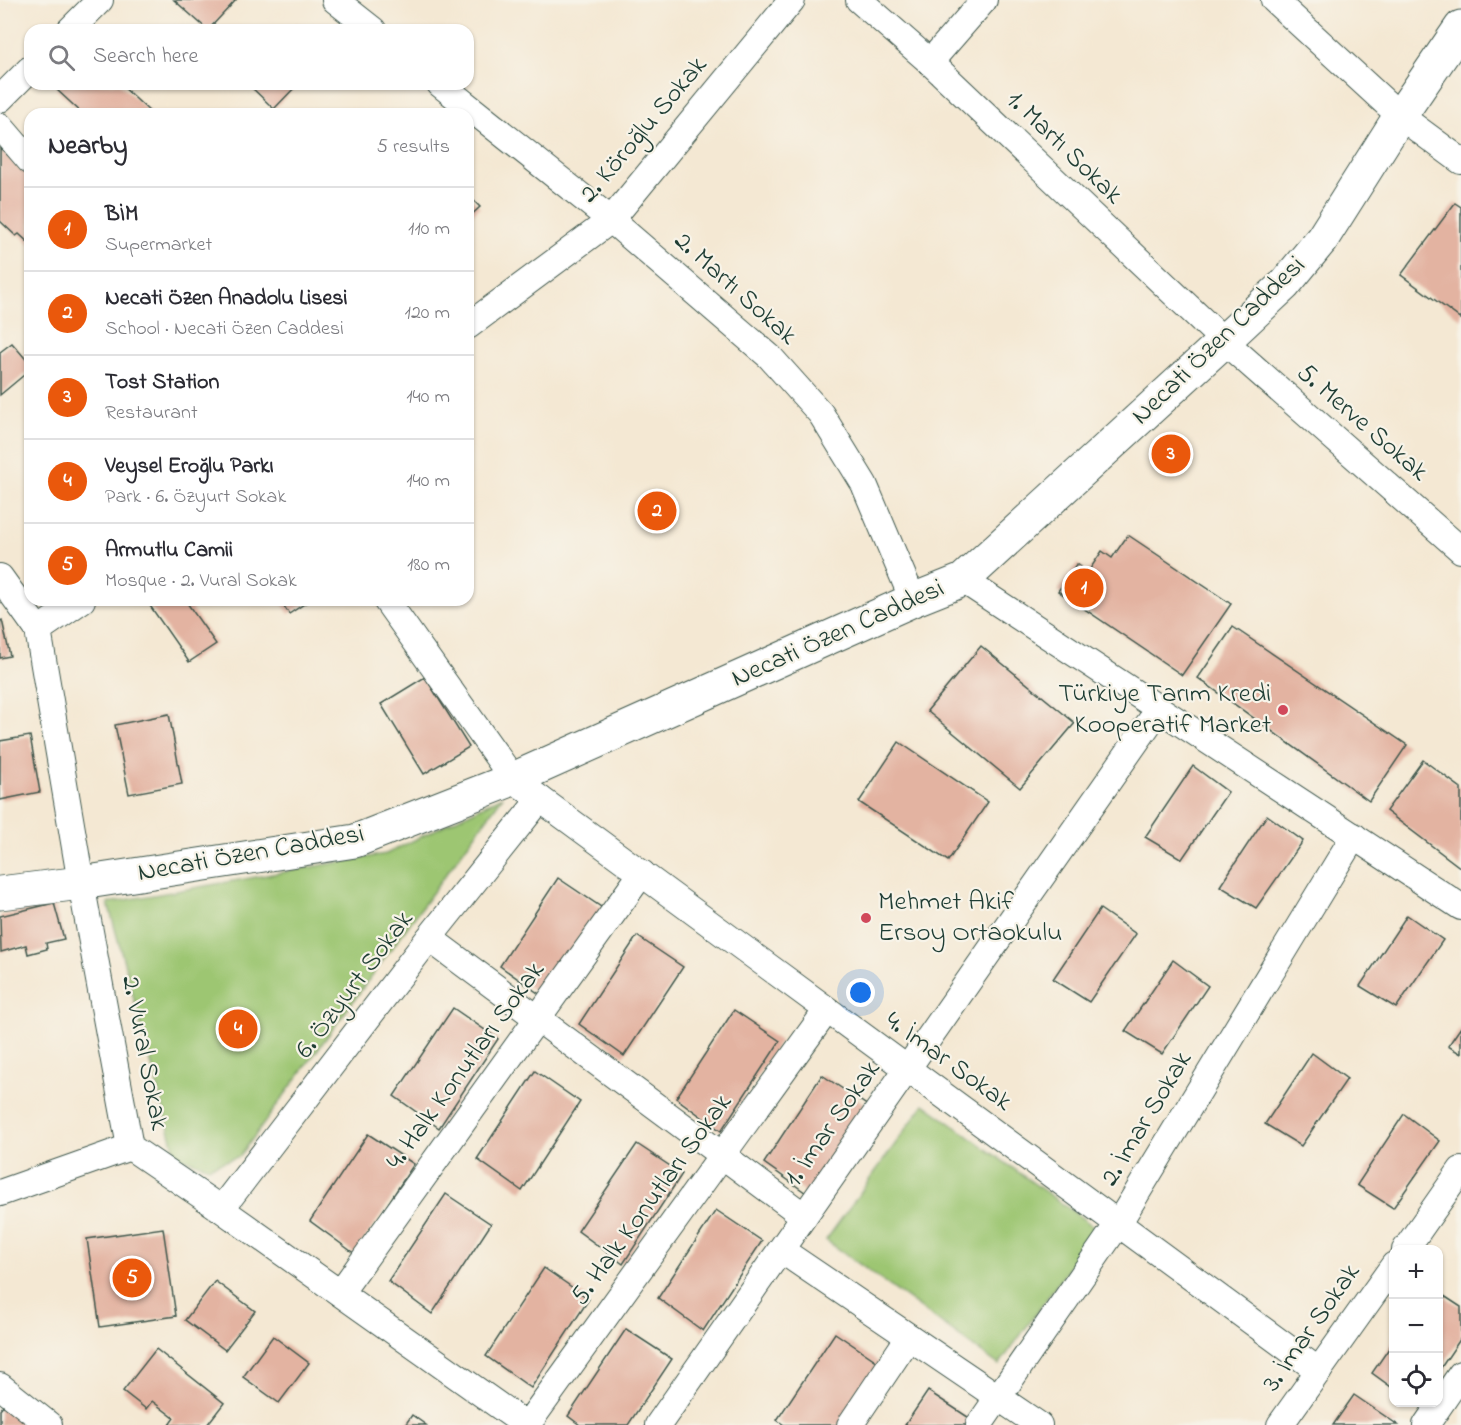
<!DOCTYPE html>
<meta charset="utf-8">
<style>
:root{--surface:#fff;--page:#f2f2f3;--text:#2b2b33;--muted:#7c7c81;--line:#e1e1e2;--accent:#ea580c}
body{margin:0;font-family:"Indie Flower",sans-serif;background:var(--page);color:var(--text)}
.controls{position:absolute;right:18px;bottom:18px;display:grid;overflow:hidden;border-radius:12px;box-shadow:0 2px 4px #0004}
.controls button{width:54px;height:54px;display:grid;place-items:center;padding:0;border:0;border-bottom:2px solid var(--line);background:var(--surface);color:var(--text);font:30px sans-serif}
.you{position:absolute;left:861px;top:993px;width:21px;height:21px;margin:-15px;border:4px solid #fff;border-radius:50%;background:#1a73e8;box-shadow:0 0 0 9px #1a73e833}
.badge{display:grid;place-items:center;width:39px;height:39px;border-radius:50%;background:var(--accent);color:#fff;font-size:20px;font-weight:700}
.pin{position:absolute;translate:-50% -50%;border:3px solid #fff;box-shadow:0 2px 6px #0006}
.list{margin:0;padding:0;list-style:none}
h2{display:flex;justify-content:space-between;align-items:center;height:78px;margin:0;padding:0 24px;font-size:26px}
h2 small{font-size:20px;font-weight:400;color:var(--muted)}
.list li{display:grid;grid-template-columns:39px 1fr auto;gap:18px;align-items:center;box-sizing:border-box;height:84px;padding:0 24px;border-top:2px solid var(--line)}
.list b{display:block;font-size:22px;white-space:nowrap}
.list p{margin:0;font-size:20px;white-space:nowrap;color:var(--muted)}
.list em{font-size:20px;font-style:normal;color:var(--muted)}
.icon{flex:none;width:33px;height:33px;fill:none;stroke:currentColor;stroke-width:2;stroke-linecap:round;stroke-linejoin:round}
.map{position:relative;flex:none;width:1461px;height:1425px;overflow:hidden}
.search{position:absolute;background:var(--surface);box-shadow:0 2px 4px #0004;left:24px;top:24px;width:450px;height:66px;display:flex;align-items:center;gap:15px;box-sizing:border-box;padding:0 21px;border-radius:18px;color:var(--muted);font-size:22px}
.panel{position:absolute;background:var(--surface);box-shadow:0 2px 4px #0004;left:24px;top:108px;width:450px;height:498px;border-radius:18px}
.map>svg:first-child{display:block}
.green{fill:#9dc672;stroke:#5e8253;stroke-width:1.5}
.building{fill:#e3b3a1}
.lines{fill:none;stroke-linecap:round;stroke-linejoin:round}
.street-casing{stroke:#3f574c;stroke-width:28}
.secondary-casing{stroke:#3f574c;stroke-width:35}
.street{stroke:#fff;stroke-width:26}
.secondary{stroke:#fff;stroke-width:33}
.poi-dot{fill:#d1495b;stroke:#f7f3e8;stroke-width:2}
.labels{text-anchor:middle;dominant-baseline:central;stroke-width:4.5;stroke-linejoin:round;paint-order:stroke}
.street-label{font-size:27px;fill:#1f3d34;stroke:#f7f3e8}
.poi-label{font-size:27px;fill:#1f3d34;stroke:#f7f3e8;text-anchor:end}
</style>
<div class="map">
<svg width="1461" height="1425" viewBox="0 0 1461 1425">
<rect width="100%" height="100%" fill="#f7f3e8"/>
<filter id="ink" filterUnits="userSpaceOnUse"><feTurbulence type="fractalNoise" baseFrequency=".0167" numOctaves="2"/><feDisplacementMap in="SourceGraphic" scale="12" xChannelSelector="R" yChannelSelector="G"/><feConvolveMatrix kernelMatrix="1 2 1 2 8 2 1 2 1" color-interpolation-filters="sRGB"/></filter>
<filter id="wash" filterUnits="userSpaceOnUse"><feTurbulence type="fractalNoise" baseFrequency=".008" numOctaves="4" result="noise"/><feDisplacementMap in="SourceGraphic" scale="24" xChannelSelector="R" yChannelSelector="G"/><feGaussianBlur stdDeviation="1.35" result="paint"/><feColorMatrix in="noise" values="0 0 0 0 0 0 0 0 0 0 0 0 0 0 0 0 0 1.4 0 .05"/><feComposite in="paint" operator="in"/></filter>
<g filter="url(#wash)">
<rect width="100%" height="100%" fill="#f4e8d3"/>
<g class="green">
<path d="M503,796L240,1156L208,1167L176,1155L108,903L386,854Z"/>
<path d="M924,1104L1097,1229L999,1365L826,1240Z"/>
</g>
<g id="blocks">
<g class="building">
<path d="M174,0H236L208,30Z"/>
<path d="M297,23L304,30H291Z"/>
<path d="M61,84H120L152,114H83L56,89Z"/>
<path d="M248,84H298L274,109Z"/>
<path d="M0,148L30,176V244L19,234L16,236L0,221Z"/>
<path d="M468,195L480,207L468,218Z"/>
<path d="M1455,203L1461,207V319L1401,275Z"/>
<path d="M12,343L30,364V370L0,395V352Z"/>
<path d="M1128,535L1231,604L1182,675L1058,591L1077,564L1088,572L1102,551L1112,558Z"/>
<path d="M146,600H185L216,644L189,662Z"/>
<path d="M280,600H310L289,614Z"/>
<path d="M2,620L10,656L0,658V621Z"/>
<path d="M1233,627L1407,745L1369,801L1198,678Z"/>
<path d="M981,646L1075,723L1020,788L927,711Z"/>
<path d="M425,677L469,747L424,774L381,704Z"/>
<path d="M169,714L182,784L129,794L115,725Z"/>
<path d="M30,736L40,792L0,800V741Z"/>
<path d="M899,742L988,802L948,861L859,802Z"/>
<path d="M1423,760L1461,788V868L1386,811Z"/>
<path d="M1193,766L1228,792L1182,859L1145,837Z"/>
<path d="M1267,815L1303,841L1256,908L1220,886Z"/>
<path d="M558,878L604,909L545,998L500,966Z"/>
<path d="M54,903L64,939L46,943L47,949L28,954L26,945L1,952L0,916Z"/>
<path d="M1100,909L1136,934L1089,1002L1053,979Z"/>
<path d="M1407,915L1443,940L1396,1008L1360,986Z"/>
<path d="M637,936L683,967L624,1056L579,1024Z"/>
<path d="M1173,960L1208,986L1162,1054L1125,1031Z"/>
<path d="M453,1008L498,1039L439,1128L394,1096Z"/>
<path d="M734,1010L780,1041L721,1131L676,1098Z"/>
<path d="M1461,1027V1054L1448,1046Z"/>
<path d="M1312,1053L1347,1079L1301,1146L1265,1124Z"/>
<path d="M535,1071L580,1102L522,1191L477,1159Z"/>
<path d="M822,1075L868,1106L809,1195L764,1163Z"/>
<path d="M1404,1114L1440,1141L1393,1208L1357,1185Z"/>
<path d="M368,1134L414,1164L355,1254L310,1221Z"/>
<path d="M637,1144L682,1174L623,1264L578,1231Z"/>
<path d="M446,1194L491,1224L432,1314L388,1281Z"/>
<path d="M716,1210L762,1241L703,1331L658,1298Z"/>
<path d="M163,1228L176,1316L100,1327L87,1239Z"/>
<path d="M544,1268L589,1299L531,1388L486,1356Z"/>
<path d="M215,1281L255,1311L225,1350L185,1320Z"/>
<path d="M1438,1292L1461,1307V1338L1438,1372Z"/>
<path d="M626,1329L672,1359L628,1425H580L568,1416Z"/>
<path d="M835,1333L881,1364L840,1425H784L777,1420Z"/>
<path d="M273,1336L309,1363L279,1403L243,1377Z"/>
<path d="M1394,1341V1389L1372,1373Z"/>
<path d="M156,1349L224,1403L207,1425H169L174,1418L152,1401L146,1409L123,1391Z"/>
<path d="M928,1391L974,1421L971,1425H905Z"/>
<path d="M1354,1395L1398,1425H1333Z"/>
<path d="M4,1405L30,1425H0V1410Z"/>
<path d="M412,1415L426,1425H405Z"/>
</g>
</g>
</g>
<g filter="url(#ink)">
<use href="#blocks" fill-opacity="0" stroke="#3f574c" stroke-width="1.5"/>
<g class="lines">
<g class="street-casing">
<g id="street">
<path d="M335,0L373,30"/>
<path d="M859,0L930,62L1224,341L1461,550"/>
<path d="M1274,0L1400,116L1461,161"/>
<path d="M70,30L100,0"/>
<path d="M930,62L984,0"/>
<path d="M440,84L611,220L770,357L821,414L864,484L913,600"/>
<path d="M0,99L30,69"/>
<path d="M0,126L30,161"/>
<path d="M468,326L611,220L792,0"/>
<path d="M0,577L38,630L81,883L130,1147L221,1209L526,1425"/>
<path d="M963,580L1461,907"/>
<path d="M386,600L513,779L1319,1371"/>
<path d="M38,630L82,600"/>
<path d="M429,938L804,1216"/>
<path d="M0,1193L130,1147"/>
<path d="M221,1209L429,938L540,799"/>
<path d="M781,1250L1039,1425"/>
<path d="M1405,1250L1461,1170"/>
<path d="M340,1293L642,873"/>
<path d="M0,1386L49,1425"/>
<path d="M527,1425L827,1010"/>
<path d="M658,1425L1159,709"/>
<path d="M850,1425L909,1337"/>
<path d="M979,1425L1118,1224L1354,836"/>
<path d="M1280,1425L1394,1265"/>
<path d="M1426,1425L1461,1374"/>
</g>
</g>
<g class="secondary-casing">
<path id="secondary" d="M0,893L81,883L355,841L513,779L913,600L963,580L1224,341L1284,285L1322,239L1400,116L1461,27"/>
</g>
<use href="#street" class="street"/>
<use href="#secondary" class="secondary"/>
</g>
</g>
<g class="poi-dot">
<circle cx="1283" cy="710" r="6"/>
<circle cx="866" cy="918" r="6"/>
</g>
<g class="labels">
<g class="street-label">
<text transform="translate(644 130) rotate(-50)">2. Köroğlu Sokak</text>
<text transform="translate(1064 148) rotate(44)">1. Martı Sokak</text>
<text transform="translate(735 289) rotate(42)">2. Martı Sokak</text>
<text transform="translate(1219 341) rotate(-44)">Necati Özen Caddesi</text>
<text transform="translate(1362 423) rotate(41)">5. Merve Sokak</text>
<text transform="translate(838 634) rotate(-24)">Necati Özen Caddesi</text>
<text transform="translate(251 854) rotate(-10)">Necati Özen Caddesi</text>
<text transform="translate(355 985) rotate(-53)">6. Özyurt Sokak</text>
<text transform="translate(144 1053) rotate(79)">2. Vural Sokak</text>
<text transform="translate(948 1062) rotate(36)">4. İmar Sokak</text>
<text transform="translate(466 1066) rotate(-54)">4. Halk Konutları Sokak</text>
<text transform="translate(1147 1119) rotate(-59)">2. İmar Sokak</text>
<text transform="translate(833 1124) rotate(-55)">1. İmar Sokak</text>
<text transform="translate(652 1200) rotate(-54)">5. Halk Konutları Sokak</text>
<text transform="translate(1312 1328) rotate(-55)">3. İmar Sokak</text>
</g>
<g class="poi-label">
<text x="1271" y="694">Türkiye Tarım Kredi<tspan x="1271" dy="31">Kooperatif Market</tspan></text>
<text x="878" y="902" text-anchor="start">Mehmet Akif<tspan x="878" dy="31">Ersoy Ortaokulu</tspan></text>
</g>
</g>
</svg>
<div class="controls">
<button>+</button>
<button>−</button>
<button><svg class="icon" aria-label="locate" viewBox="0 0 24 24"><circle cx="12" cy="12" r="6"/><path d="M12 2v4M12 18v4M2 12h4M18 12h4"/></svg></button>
</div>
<div class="you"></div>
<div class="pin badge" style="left:1084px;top:588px">1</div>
<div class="pin badge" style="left:657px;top:511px">2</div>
<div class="pin badge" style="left:1171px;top:454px">3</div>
<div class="pin badge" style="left:238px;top:1029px">4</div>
<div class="pin badge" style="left:132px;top:1278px">5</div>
<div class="search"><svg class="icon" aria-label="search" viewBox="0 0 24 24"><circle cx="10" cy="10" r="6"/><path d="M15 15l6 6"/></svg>Search here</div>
<section class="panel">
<h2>Nearby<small>5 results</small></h2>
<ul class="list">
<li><span class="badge">1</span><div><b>BİM</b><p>Supermarket</p></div><em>110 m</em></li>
<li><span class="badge">2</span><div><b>Necati Özen Anadolu Lisesi</b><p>School · Necati Özen Caddesi</p></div><em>120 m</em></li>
<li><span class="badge">3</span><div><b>Tost Station</b><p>Restaurant</p></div><em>140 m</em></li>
<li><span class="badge">4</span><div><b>Veysel Eroğlu Parkı</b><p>Park · 6. Özyurt Sokak</p></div><em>140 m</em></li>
<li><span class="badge">5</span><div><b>Armutlu Camii</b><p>Mosque · 2. Vural Sokak</p></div><em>180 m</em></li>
</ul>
</section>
</div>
